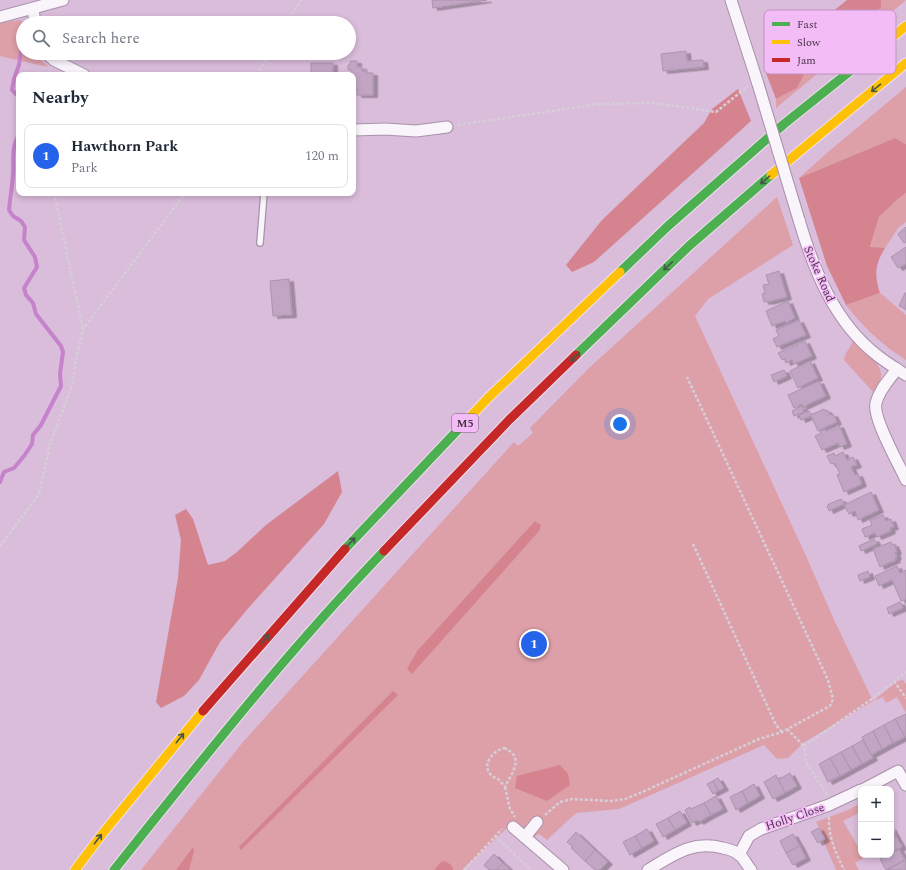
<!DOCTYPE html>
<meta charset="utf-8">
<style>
:root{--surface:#fff;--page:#f6f6f7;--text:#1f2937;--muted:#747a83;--line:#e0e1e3;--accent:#2563eb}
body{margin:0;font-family:Spectral,serif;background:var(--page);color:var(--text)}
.controls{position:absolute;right:12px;bottom:12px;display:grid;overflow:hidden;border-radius:8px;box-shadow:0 2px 6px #0003}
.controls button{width:36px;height:36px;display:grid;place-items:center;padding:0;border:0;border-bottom:1px solid var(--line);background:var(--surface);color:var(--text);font:20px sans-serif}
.you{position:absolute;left:620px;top:424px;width:14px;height:14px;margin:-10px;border:3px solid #fff;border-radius:50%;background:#1a73e8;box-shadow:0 0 0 6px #1a73e833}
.badge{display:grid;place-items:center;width:26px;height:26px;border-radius:50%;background:var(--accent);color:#fff;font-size:13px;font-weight:700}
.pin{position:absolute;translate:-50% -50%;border:2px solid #fff;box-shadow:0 1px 4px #0006}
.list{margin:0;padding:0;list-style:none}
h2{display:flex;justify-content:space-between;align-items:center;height:52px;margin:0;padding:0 16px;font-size:17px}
h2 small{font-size:13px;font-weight:400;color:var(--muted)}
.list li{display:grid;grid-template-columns:26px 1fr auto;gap:12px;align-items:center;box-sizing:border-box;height:64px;margin:0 8px 8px;padding:0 8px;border:1px solid var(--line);border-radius:8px}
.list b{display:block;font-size:15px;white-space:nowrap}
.list p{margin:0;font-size:13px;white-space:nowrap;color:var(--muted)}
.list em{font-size:13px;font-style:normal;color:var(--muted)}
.icon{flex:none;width:22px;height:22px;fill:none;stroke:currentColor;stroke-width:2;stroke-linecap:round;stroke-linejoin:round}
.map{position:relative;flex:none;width:906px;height:870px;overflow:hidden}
.search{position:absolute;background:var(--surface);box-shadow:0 2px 6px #0003;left:16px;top:16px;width:340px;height:44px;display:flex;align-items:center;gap:10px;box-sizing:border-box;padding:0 14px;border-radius:22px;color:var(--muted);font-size:15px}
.panel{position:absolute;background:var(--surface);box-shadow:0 2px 6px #0003;left:16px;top:72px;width:340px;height:124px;border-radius:8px}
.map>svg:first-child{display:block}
.green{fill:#dd9fa8}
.forest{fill:#d5848f}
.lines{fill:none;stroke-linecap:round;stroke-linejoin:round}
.stream{stroke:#c682ca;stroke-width:4}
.building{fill:#c2a5c4;stroke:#ac94ad;filter:url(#shadow)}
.lane-casing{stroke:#a891aa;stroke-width:8}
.street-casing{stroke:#a891aa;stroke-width:13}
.fast-casing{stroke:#eee1ef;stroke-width:11}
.slow-casing{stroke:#eee1ef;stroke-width:11}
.jam-casing{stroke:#eee1ef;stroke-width:11}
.path{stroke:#d7cfd8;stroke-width:2.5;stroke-dasharray:3 2;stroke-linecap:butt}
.lane{stroke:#f9f5fa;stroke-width:5.5}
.street{stroke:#f9f5fa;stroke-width:11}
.fast{stroke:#4caf50;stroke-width:9}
.slow{stroke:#ffc107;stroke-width:9}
.jam{stroke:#c62828;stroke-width:9}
.street-bridge-casing{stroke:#a891aa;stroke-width:13;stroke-linecap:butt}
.street-bridge{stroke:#f9f5fa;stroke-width:11}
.oneway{stroke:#48574a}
.labels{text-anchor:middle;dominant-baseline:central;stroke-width:3.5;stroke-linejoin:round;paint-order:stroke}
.shield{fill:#f4bcf6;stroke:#7b5b7c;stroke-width:1}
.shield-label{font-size:11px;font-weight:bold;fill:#473148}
.street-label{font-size:12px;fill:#473148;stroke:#f4bcf6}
.key{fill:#f4bcf6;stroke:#c092c2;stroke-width:1}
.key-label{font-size:11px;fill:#473148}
</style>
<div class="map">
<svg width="906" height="870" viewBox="0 0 906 870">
<defs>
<filter id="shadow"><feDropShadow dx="4.5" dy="2.5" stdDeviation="0" flood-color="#0004"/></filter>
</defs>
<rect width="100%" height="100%" fill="#dabcdb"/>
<g class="green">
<path d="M881,0H906L776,108V99L797,88L811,61L828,40L841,28L874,15L881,7Z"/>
<path d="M19,20L27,23H23V53H38L40,59L48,67L0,56V23Z"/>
<path d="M906,87V144L895,138L799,178L828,152Z"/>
<path d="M906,193V222L898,228L885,248H870L879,217L899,198Z"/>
<path d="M777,197L793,245L708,299L695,316L806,556L835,622L873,701L898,681L903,680L906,684V713L897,697L886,703L883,697L873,701L803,743L788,758L777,759L764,745L619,809L576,813L547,840L539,834L524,843L507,828L462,870H141L243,742L514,442L518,446L533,433L530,428L589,368Z"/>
<path d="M880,293L906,315V360C882,345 863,327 846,305Z"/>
<path d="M853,340C862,349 887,366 880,381C878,385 875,389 873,392L844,360C845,352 851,348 853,340Z"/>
<path d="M861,803V812L843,821L861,852V855H863L864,858L855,863L859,870H836L823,840L825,839L816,822L848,810Z"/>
</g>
<g class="forest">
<path d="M847,0H881V7L874,15L841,28L828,40L811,61L797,88L776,99L764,68Z"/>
<path d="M738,89L751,121L594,262L572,272L566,265L602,220L704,123L712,109Z"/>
<path d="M895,138L906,144V193L899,198L879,217L870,247L885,248C875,264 874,275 880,293L846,305L827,266L799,178Z"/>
<path d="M338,471L342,492L324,524L251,605L220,642L199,680L184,696L161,708L156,702L178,578L181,540L175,515L186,509L193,519L208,565L225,561L237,552L266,525Z"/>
<path d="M535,521L541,525L539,531L412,674L407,669L418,650Z"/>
<path d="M393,691L398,695L241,850L239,847Z"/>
<path d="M560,765L568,774L570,785L547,801L515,788L517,776Z"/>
<path d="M193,847L194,851L189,870H176Z"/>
<path d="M442,861L447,862L452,866L453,870H434Z"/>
</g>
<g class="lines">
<g class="stream">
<path d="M19,97L12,90L14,79L19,65L23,38"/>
<path d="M0,482L4,472L14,468L24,456L32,444L33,435L41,425L61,386L60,374L63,352L61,346L36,314L33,303L26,295L24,288L37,267L35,257L24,240L25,227L21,221L13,216L9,210C10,199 12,187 13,175C14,162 11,146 19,135"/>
</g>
</g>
<g class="building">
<path d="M432,0H487L433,8Z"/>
<path d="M686,51L687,61L703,60L704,67L663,71L661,54Z"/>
<rect x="331" y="53" width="8" height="2"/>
<path d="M350,61H357V67H362V71H367V73H373V95H357V89H353V75H351V70H348V65H350Z"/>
<path d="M311,63H333V75H303L311,74Z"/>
<path d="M906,227V242L904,243L898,234Z"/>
<path d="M906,247V264L898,268L891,257Z"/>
<path d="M779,271L787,297L768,302V301L764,302L762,294L765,293L763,285L769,284L766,275Z"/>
<path d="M289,279L292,315L273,316L270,281Z"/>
<path d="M905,293H906V309L899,306Z"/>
<path d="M788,301L795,318L786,323L785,321L772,326L766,311Z"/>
<path d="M799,320L806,335L777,347L773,339L779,336L776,330Z"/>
<path d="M805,341L812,356L794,364L792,360L786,363L785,359L782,360L778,353Z"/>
<path d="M810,361L818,378L798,388L790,371Z"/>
<path d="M784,370L787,376L774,382L771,375Z"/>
<path d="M819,381L826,396L803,407L802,404L794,408L788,395Z"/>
<path d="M802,406L804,412L794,416L792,411Z"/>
<path d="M824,409L825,411L827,410L830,415L833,414L837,422L818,431L811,416L801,420L799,415L809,411L811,415Z"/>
<path d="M839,425L847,444L840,447L838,443L822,450L815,436L821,433L820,431L825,429L826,431Z"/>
<path d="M843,452L847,460L853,457L857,465L851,467L855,475L858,474L862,484L844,492L837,475L840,474L835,463L831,464L827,456L834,453L835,456Z"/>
<path d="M871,492L879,510L858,520L855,511L849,514L844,505Z"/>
<path d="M841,499L844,504L829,511L827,506L829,504Z"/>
<path d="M883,515L886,521L891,519L894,527L890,528L891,531L877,537L875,533L865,537L862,529L872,525L870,520Z"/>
<path d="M874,539L877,544L861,551L859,546Z"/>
<path d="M891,542L892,545L894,544L897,552H895L897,557L895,558L896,560L880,567L873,549Z"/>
<path d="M897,566L900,573L906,570V599L901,601L892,580L879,586L875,576Z"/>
<path d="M868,571L870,577L860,581L858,575Z"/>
<path d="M900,602L903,608L889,614L887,608Z"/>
<path d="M906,714V737H905L895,719Z"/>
<path d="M895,719L905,737L893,743L884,725Z"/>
<path d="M884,725L893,743L882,749L873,731Z"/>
<path d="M873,731L882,749L871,755L862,737Z"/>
<path d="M863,740L873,758L862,764L852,746Z"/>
<path d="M852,746L862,764L851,770L841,752Z"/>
<path d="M841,752L851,770L840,776L830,758Z"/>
<path d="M830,758L840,776L828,782L819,764Z"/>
<path d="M790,773L797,786L785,793L778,780Z"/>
<path d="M776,775L785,793L773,799L764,782Z"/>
<path d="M718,778L724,788L718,791L713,781Z"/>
<path d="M713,781L718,791L713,794L707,784Z"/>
<path d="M754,784L760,796L748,803L742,791Z"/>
<path d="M742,791L748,803L736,810L730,797Z"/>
<path d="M716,796L723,809L711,815L704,803Z"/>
<path d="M704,803L711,815L699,822L698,820L692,823L685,810L690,807L691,809Z"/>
<path d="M680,811L687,823L675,830L668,818Z"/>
<path d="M668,818L675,830L663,837L656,824Z"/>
<path d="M891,827L896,836L891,838Z"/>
<path d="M819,828L825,839L818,843L811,832Z"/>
<path d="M647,829L654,841L642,848L635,836Z"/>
<path d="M576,832L595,850L585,861L571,848L573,847L567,842Z"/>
<path d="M793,834L800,846L786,853L780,841Z"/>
<path d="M635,836L642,848L630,855L623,842Z"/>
<path d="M896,836L902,847L891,853V838Z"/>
<path d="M800,846L806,858L793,865L786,853Z"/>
<path d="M899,849L905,860L886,870L880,859L887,855H891V853Z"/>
<path d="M595,850L608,862L600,870H595L585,861Z"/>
<path d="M494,854L503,863L496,870H489L484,865Z"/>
<path d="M905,860L906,863V870H887Z"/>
<path d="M503,863L511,870H496Z"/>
</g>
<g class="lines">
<g class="lane-casing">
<path id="lane" d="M260,243L264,193"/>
</g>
<g class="street-casing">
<g id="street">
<path d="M731,0L758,84"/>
<path d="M33,9L35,23"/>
<path d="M0,17L63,0"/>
<path d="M46,53L54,60L84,75"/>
<path d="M353,130L385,129L416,131L447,127"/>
<path d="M799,220C814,271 835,323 878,356C887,363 897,369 906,375"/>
<path d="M897,369C889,380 879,390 876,403C872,418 899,464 906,480"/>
<path d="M864,789L898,771L906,785"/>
<path d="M513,827L563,870"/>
<path d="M525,837L537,822"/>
<path d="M739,855L749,836L761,829L829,805L861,790"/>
<path d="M648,870C673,855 692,840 723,848C728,849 735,851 740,855C744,859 747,865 751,870"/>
</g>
</g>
<g class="fast-casing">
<g id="fast">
<path d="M620,272L668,226L784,124L864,60"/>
<path d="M576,355L689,246L771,175"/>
<path d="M345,549L470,417"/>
<path d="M114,870C201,761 287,652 384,551"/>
</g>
</g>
<g class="slow-casing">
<g id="slow">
<path d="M864,60L906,26"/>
<path d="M771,175L906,63"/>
<path d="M470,417L488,398L620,272"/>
<path d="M75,870L103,833L203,711"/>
</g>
</g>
<g class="jam-casing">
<g id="jam">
<path d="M384,551L509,420L576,355"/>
<path d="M203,711L345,549"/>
</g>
</g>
<g class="path">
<path d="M287,23L301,0"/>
<path d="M49,75L51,70"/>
<path d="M257,75L270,53"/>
<path d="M458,125L598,104L654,103L716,112L748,86"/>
<path d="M54,193L83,329"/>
<path d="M693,544L776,725L782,732"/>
<path d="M0,546L39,494L50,444L72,386L77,354L83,329L185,193"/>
<path d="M894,681L906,698"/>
<path d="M787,729L804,746"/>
<path d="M504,748C526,757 511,774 505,787C503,785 501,782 499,780C496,778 493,777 491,775C481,764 493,751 504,748Z"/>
<path d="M505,787L510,809L515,817"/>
<path d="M827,795L806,762L804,746L869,701L906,672"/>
<path d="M545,815L560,802L572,799L612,801L625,799L640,793L759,739L782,732L830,706L833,699L828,680L687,377"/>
<path d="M829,817C828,836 836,853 844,870"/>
<path d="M495,836L531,870"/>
<path d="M464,870L502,829"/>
</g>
<use href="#lane" class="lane"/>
<use href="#street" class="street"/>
<use href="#fast" class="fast"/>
<use href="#slow" class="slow"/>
<use href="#jam" class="jam"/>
<g class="street-bridge-casing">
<path id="street-bridge" d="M758,84L799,220"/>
</g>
<use href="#street-bridge" class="street-bridge"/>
</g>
<defs><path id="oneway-shaft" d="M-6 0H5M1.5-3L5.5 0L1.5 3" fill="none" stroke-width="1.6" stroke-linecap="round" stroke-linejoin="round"/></defs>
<g class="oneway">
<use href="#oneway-shaft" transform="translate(876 88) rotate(141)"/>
<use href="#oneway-shaft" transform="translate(765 180) rotate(139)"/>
<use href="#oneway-shaft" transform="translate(668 266) rotate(136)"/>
<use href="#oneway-shaft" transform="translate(575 357) rotate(136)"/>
<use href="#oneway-shaft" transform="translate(351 542) rotate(-46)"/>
<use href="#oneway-shaft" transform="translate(265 639) rotate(-49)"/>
<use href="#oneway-shaft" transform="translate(180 738) rotate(-51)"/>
<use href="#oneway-shaft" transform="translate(98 839) rotate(-53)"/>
</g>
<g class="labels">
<rect class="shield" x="452" y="414" width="26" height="18" rx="3"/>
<g class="shield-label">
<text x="465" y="423">M5</text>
</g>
<g class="street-label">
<text transform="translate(819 274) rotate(66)">Stoke Road</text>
<text transform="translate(795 817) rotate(-19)">Holly Close</text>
</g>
</g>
<rect x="764" y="10" width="132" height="64" rx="6" class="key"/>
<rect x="772" y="22" width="18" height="4" fill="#4caf50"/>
<rect x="772" y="40" width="18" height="4" fill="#ffc107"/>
<rect x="772" y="58" width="18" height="4" fill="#c62828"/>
<g class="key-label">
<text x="797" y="28">Fast</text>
<text x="797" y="46">Slow</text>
<text x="797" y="64">Jam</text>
</g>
</svg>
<div class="controls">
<button>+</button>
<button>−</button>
</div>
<div class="you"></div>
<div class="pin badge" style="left:534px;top:644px">1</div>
<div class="search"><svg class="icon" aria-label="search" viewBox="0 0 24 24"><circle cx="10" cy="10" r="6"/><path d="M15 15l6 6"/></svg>Search here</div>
<section class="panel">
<h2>Nearby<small></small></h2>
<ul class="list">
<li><span class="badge">1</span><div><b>Hawthorn Park</b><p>Park</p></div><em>120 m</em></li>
</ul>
</section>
</div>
